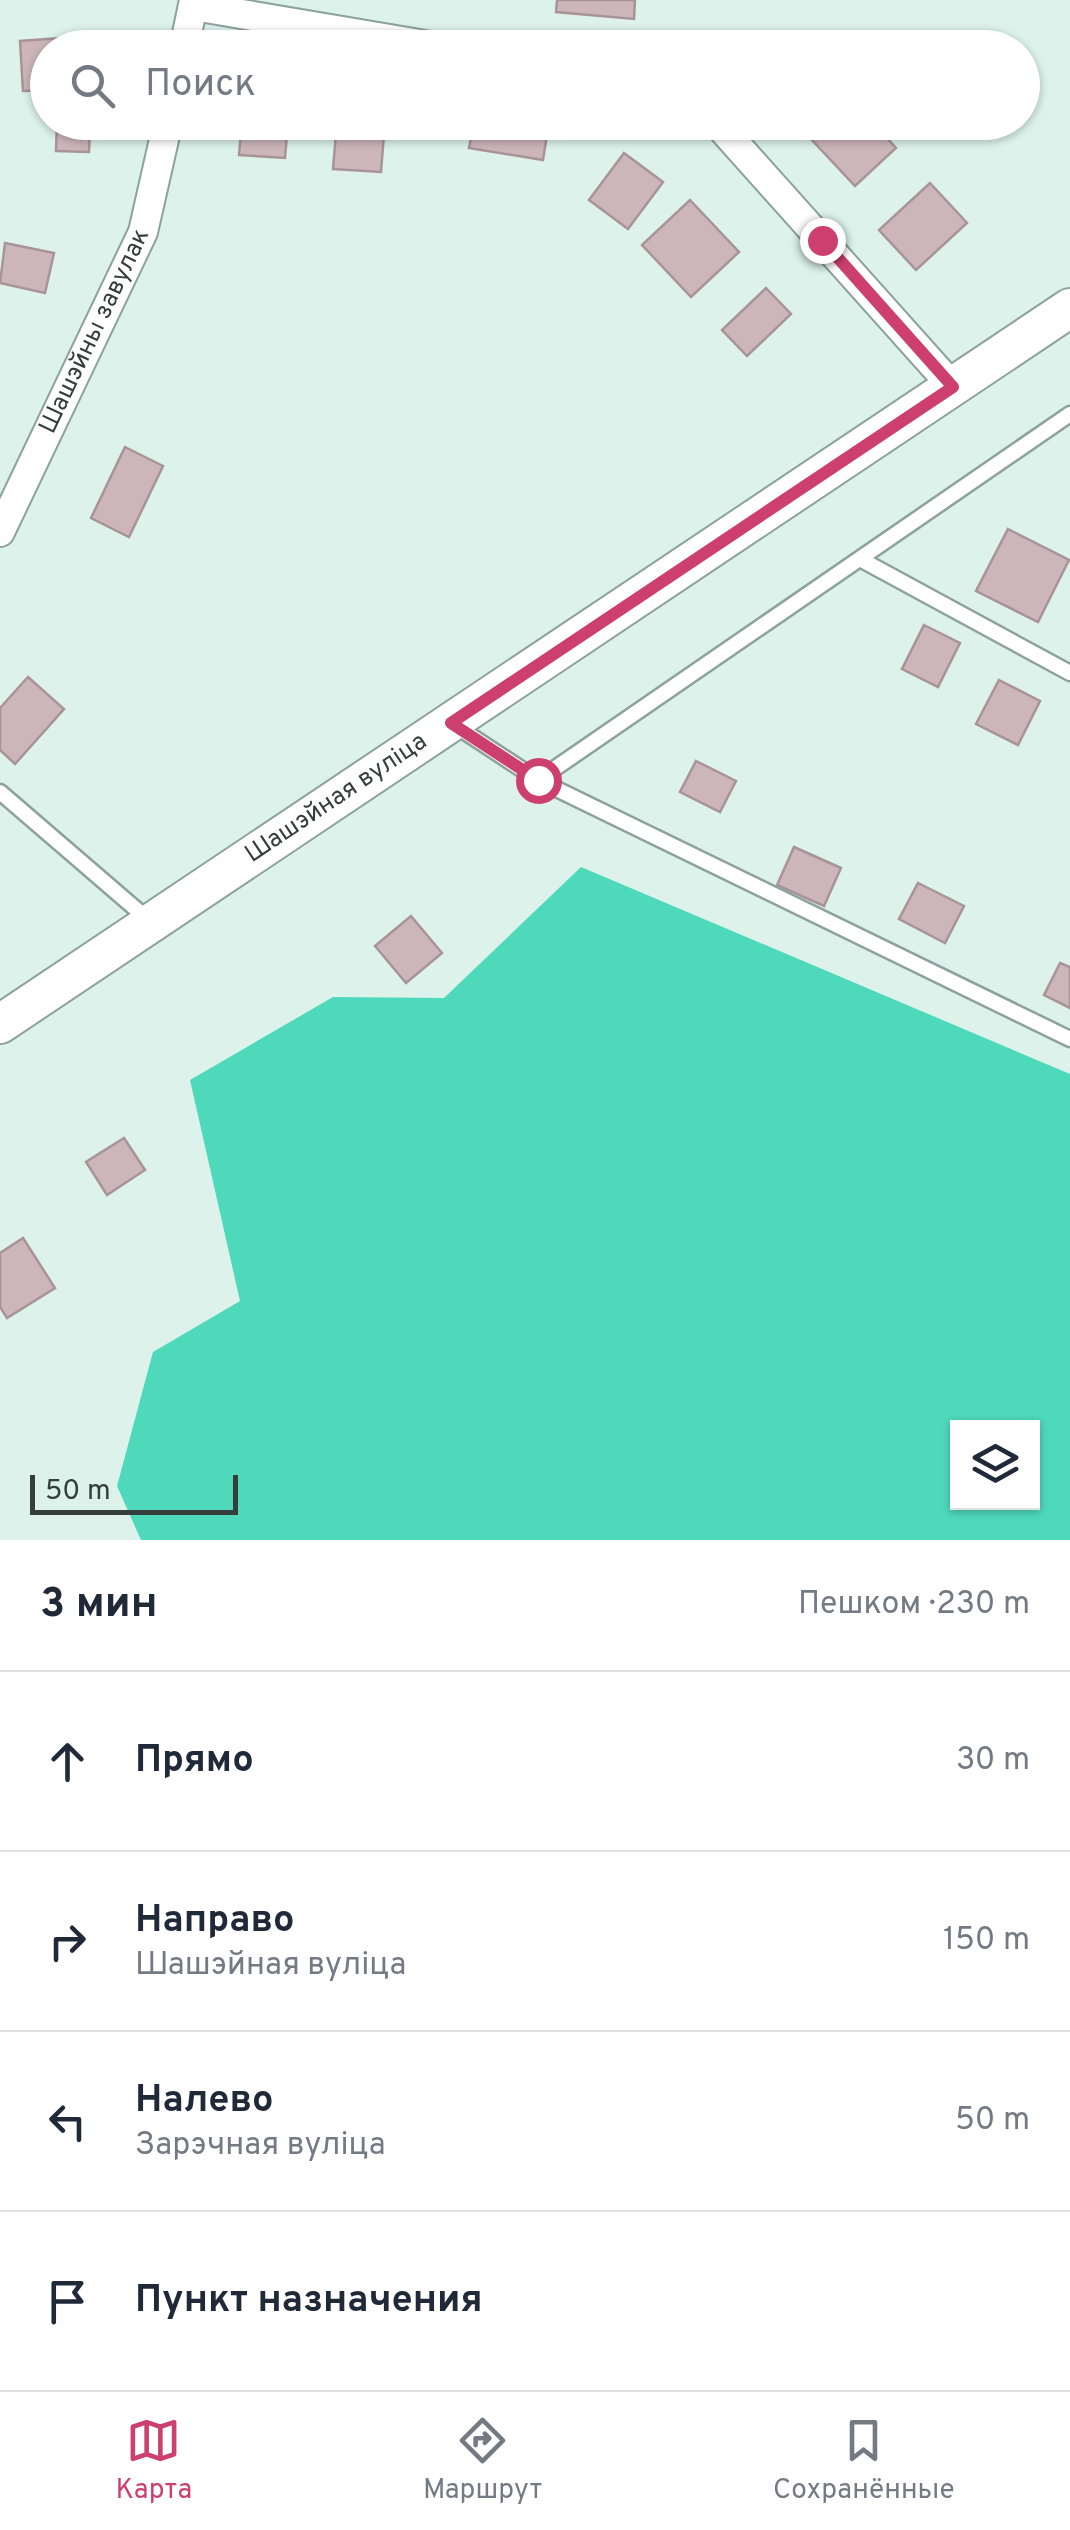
<!DOCTYPE html>
<html lang="ru">
<meta charset="utf-8">
<style>
:root{--surface:#fff;--page:#f2f2f3;--text:#1f2937;--muted:#747a83;--line:#e0e1e3;--accent:#cc3f6e}
body{margin:0;font-family:Overpass,sans-serif;background:var(--page);color:var(--text)}
.controls{position:absolute;right:30px;bottom:30px;display:grid;overflow:hidden;border-radius:0px;box-shadow:0 2px 8px #0004}
.controls button{width:90px;height:90px;display:grid;place-items:center;padding:0;border:0;border-bottom:2px solid var(--line);background:var(--surface);color:var(--text);font:50px sans-serif}
.scale{position:absolute;left:30px;bottom:25px;width:208px;box-sizing:border-box;padding-left:10px;border:5px solid #353e3b;border-top:0;font-size:28px;line-height:35px;white-space:nowrap;color:#353e3b;-webkit-text-stroke:8px #dcf2eb;paint-order:stroke}
.stop{position:absolute;width:30px;height:30px;margin:-22px;border:8px solid #cc3f6e;border-radius:50%;background:#fff}
.stop.end{background:#cc3f6e;border-color:#fff;box-shadow:0 2px 10px #0008}
.list{margin:0;padding:0;list-style:none}
h2{display:flex;justify-content:space-between;align-items:center;height:130px;margin:0;padding:0 40px;font-size:42px}
h2 small{font-size:32px;font-weight:400;color:var(--muted)}
.list li{display:grid;grid-template-columns:65px 1fr auto;gap:30px;align-items:center;box-sizing:border-box;height:180px;padding:0 40px;border-top:2px solid var(--line)}
.list b{display:block;font-size:38px;white-space:nowrap}
.list p{margin:0;font-size:32px;white-space:nowrap;color:var(--muted)}
.list em{font-size:32px;font-style:normal;color:var(--muted)}
.icon{flex:none;width:55px;height:55px;fill:none;stroke:currentColor;stroke-width:2;stroke-linecap:round;stroke-linejoin:round}
.map{position:relative;flex:none;width:1070px;height:1540px;overflow:hidden}
.search{position:absolute;background:var(--surface);box-shadow:0 2px 8px #0004;left:30px;right:30px;top:30px;height:110px;display:flex;align-items:center;gap:25px;box-sizing:border-box;padding:0 35px;border-radius:55px;color:var(--muted);font-size:38px}
.sheet{height:850px;background:var(--surface)}
nav{display:flex;justify-content:space-around;align-items:center;box-sizing:border-box;height:140px;border-top:2px solid var(--line);background:var(--surface);font-size:28px;color:var(--muted)}
nav a{display:grid;justify-items:center;gap:5px}
nav .on{color:var(--accent)}
.map>svg:first-child{display:block}
.forest{fill:#4ed9bb;fill-rule:evenodd}
.building{fill:#ccb6ba;stroke:#a89498;stroke-width:2.5}
.lines{fill:none;stroke-linecap:round;stroke-linejoin:round}
.lane-casing{stroke:#8da29c;stroke-width:19}
.street-casing{stroke:#8da29c;stroke-width:32}
.secondary-casing{stroke:#8da29c;stroke-width:42}
.lane{stroke:#fff;stroke-width:14}
.street{stroke:#fff;stroke-width:28}
.secondary{stroke:#fff;stroke-width:38}
.route{stroke:#cc3f6e;stroke-width:12}
.labels{text-anchor:middle;dominant-baseline:central;stroke-width:8;stroke-linejoin:round;paint-order:stroke}
.street-label{font-size:25px;fill:#353e3b;stroke:#dcf2eb}
</style>
<div class="map">
<svg width="1070" height="1540" viewBox="0 0 1070 1540">
<rect width="100%" height="100%" fill="#dcf2eb"/>
<path class="forest" d="M581,867L1070,1074V1540H141L117,1486L153,1352L240,1301L190,1080L333,997L444,998ZM958,1428H1032V1502H958Z"/>
<g class="building">
<path d="M557,0H635L634,19L556,12Z"/>
<path d="M115,34L116,48H48V90L23,91L20,41Z"/>
<path d="M57,122H90L89,152L56,151Z"/>
<path d="M242,122H288L285,158L239,155Z"/>
<path d="M337,122H385L381,172L333,169Z"/>
<path d="M474,122H549L543,160L469,148Z"/>
<path d="M831,122H872L896,148L855,186L812,140Z"/>
<path d="M624,153L663,182L628,229L589,200Z"/>
<path d="M930,183L967,223L916,270L879,230Z"/>
<path d="M690,200L739,252L691,297L642,245Z"/>
<path d="M5,243L54,253L45,293L0,283Z"/>
<path d="M766,288L791,314L747,356L722,330Z"/>
<path d="M125,447L163,466L129,537L91,518Z"/>
<path d="M1008,529L1069,560L1038,622L976,591Z"/>
<path d="M924,625L960,643L938,687L902,669Z"/>
<path d="M28,677L64,709L15,764L0,750V708Z"/>
<path d="M999,680L1040,701L1018,745L976,724Z"/>
<path d="M696,761L736,781L720,812L680,792Z"/>
<path d="M794,847L841,868L824,906L777,885Z"/>
<path d="M918,883L964,906L945,943L899,919Z"/>
<path d="M411,916L442,953L406,983L375,946Z"/>
<path d="M1060,963L1070,967V1008L1044,995Z"/>
<path d="M124,1138L145,1170L107,1195L86,1162Z"/>
<path d="M23,1238L55,1288L7,1318L0,1307V1253Z"/>
</g>
<g class="lines">
<g class="lane-casing">
<g id="lane">
<path d="M860,559L1070,673"/>
<path d="M456,726L538,780L1070,414"/>
<path d="M538,780L1070,1039"/>
<path d="M0,792L151,922"/>
</g>
</g>
<g class="street-casing">
<g id="street">
<path d="M194,6L443,48"/>
<path d="M184,48L194,0"/>
<path d="M716,122L953,387"/>
<path id="s1" d="M0,532L143,232L168,122"/>
</g>
</g>
<g class="secondary-casing">
<g id="secondary">
<path id="s2" d="M0,1024L1070,308"/>
</g>
</g>
<use href="#lane" class="lane"/>
<use href="#street" class="street"/>
<use href="#secondary" class="secondary"/>
</g>
<g class="lines">
<path class="route" d="M538,780L451,723L953,387L822,240"/>
</g>
<g class="labels">
<g class="street-label">
<text stroke="none"><textPath href="#s1" startOffset="222">Шашэйны завулак</textPath></text>
<text stroke="none"><textPath href="#s2" startOffset="405">Шашэйная вуліца</textPath></text>
</g>
</g>
</svg>
<div class="controls">
<button><svg class="icon" aria-label="layers" viewBox="0 0 24 24"><path d="M12 4l9 5-9 5-9-5zM3 14l9 5 9-5"/></svg></button>
</div>
<div class="scale">50 m</div>
<div class="stop" style="left:538px;top:780px"></div>
<div class="stop end" style="left:822px;top:240px"></div>
<div class="search"><svg class="icon" aria-label="search" viewBox="0 0 24 24"><circle cx="10" cy="10" r="6"/><path d="M15 15l6 6"/></svg>Поиск</div>
</div>
<section class="sheet">
<h2>3 мин<small>Пешком · 230 m</small></h2>
<ul class="list">
<li><svg class="icon" aria-label="ahead" viewBox="0 0 24 24"><path d="M12 20V5M6 11l6-6 6 6"/></svg><div><b>Прямо</b></div><em>30 m</em></li>
<li><svg class="icon" aria-label="right" viewBox="0 0 24 24"><path d="M7 20v-9h11M14 6l5 5-5 5"/></svg><div><b>Направо</b><p>Шашэйная вуліца</p></div><em>150 m</em></li>
<li><svg class="icon" aria-label="left" viewBox="0 0 24 24"><path d="M17 20v-9H6M10 6l-5 5 5 5"/></svg><div><b>Налево</b><p>Зарэчная вуліца</p></div><em>50 m</em></li>
<li><svg class="icon" aria-label="arrive" viewBox="0 0 24 24"><path d="M6 21V4h12l-3 4 3 4H6"/></svg><div><b>Пункт назначения</b></div></li>
</ul>
</section>
<nav>
<a class="on"><svg class="icon" aria-label="map" viewBox="0 0 24 24"><path d="M3 6l6-2 6 2 6-2v14l-6 2-6-2-6 2zM9 4v14M15 6v14"/></svg>Карта</a>
<a><svg class="icon" aria-label="directions" viewBox="0 0 24 24"><path d="M12 3l9 9-9 9-9-9zM9 14v-3h6M13 9l2 2-2 2"/></svg>Маршрут</a>
<a><svg class="icon" aria-label="saved" viewBox="0 0 24 24"><path d="M7 4h10v16l-5-4-5 4z"/></svg>Сохранённые</a>
</nav>
